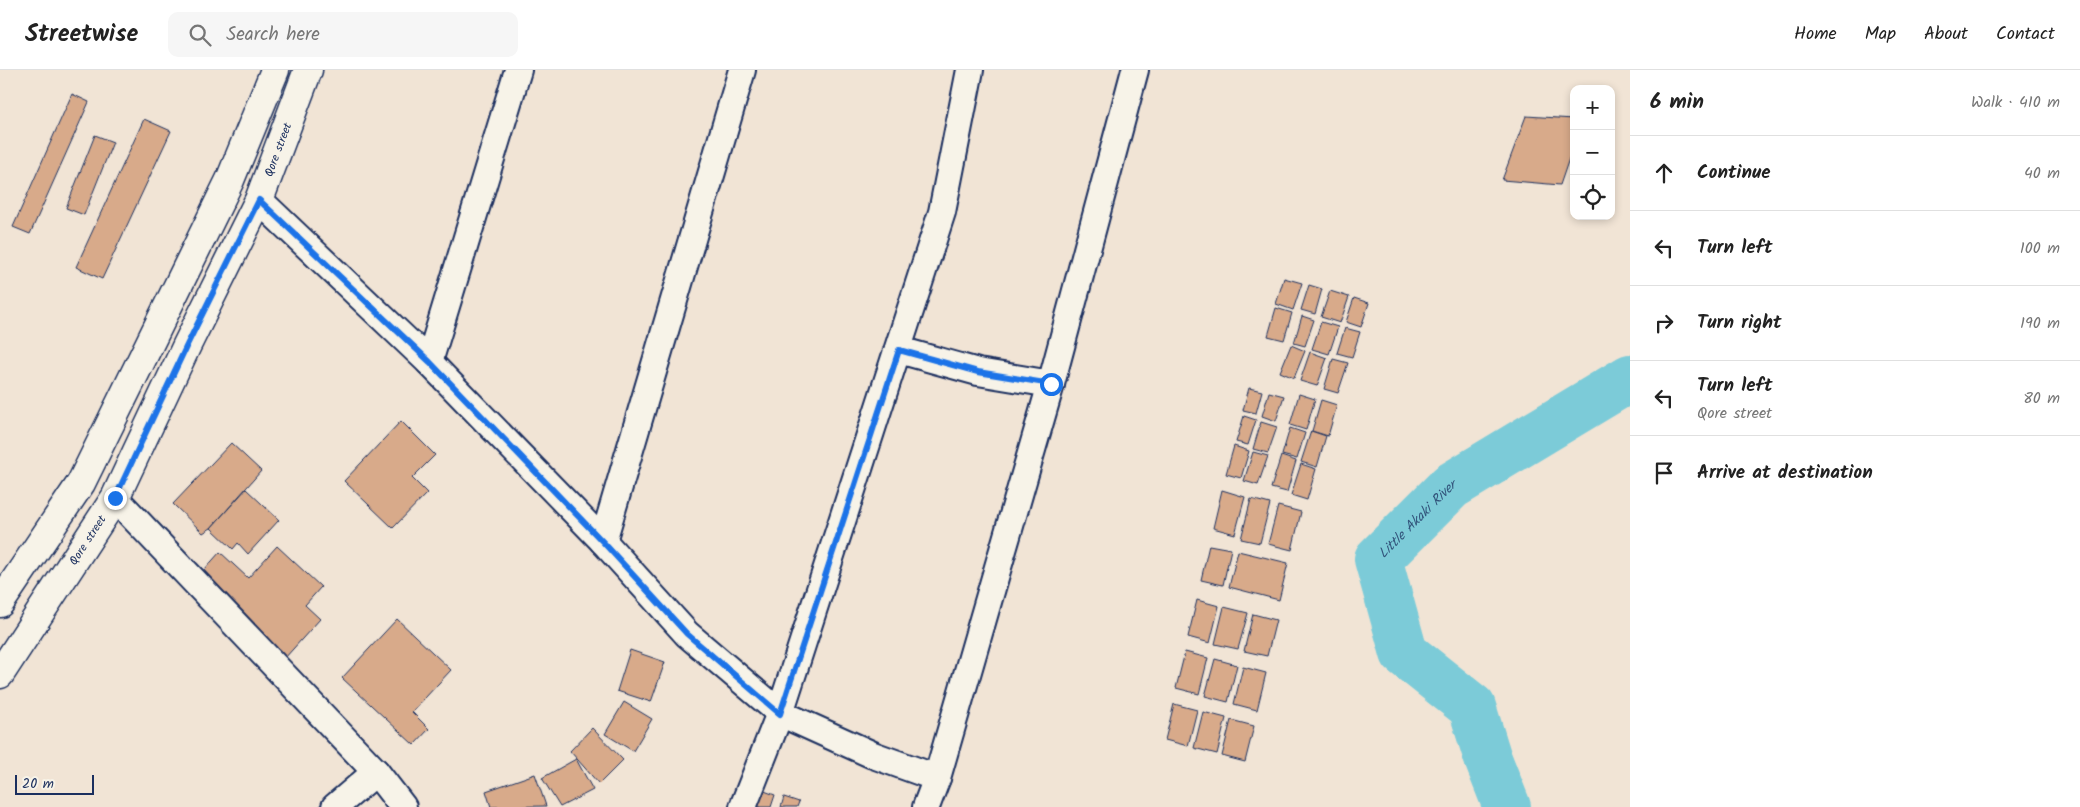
<!DOCTYPE html>
<meta charset="utf-8">
<style>
:root{--surface:#fff;--page:#f6f6f6;--text:#222;--muted:#767676;--line:#e0e0e0}
body{margin:0;font-family:Kalam,sans-serif;background:var(--page);color:var(--text)}
.controls{position:absolute;right:15px;top:15px;display:grid;overflow:hidden;border-radius:10px;box-shadow:0 2px 8px #0003}
.controls button{width:45px;height:45px;display:grid;place-items:center;padding:0;border:0;border-bottom:1px solid var(--line);background:var(--surface);color:var(--text);font:25px sans-serif}
.scale{position:absolute;left:15px;bottom:12px;width:79px;box-sizing:border-box;padding-left:5px;border:2px solid #1b2f5e;border-top:0;font-size:14px;line-height:18px;white-space:nowrap;color:#1b2f5e;-webkit-text-stroke:4px #f7f3e8;paint-order:stroke}
.stop{position:absolute;width:15px;height:15px;margin:-11px;border:4px solid #1a73e8;border-radius:50%;background:#fff}
.stop.end{background:#1a73e8;border-color:#fff;box-shadow:0 1px 5px #0008}
.list{margin:0;padding:0;list-style:none}
h2{display:flex;justify-content:space-between;align-items:center;height:65px;margin:0;padding:0 20px;font-size:21px}
h2 small{font-size:16px;font-weight:400;color:var(--muted)}
.list li{display:grid;grid-template-columns:32px 1fr auto;gap:15px;align-items:center;box-sizing:border-box;height:75px;padding:0 20px;border-top:1px solid var(--line)}
.list b{display:block;font-size:19px;white-space:nowrap}
.list p{margin:0;font-size:16px;white-space:nowrap;color:var(--muted)}
.list em{font-size:16px;font-style:normal;color:var(--muted)}
.icon{flex:none;width:28px;height:28px;fill:none;stroke:currentColor;stroke-width:2;stroke-linecap:round;stroke-linejoin:round}
.map{position:relative;flex:none;width:1630px;height:737px;overflow:hidden}
header{display:flex;align-items:center;gap:30px;box-sizing:border-box;height:70px;padding:0 25px;background:var(--surface);border-bottom:1px solid var(--line)}
header strong{font-size:24px}
nav{display:flex;gap:28px;margin-inline-start:auto;font-size:18px}
.search{width:350px;height:45px;background:var(--page);display:flex;align-items:center;gap:12px;box-sizing:border-box;padding:0 18px;border-radius:10px;color:var(--muted);font-size:19px}
main{display:flex}
aside{flex:1;background:var(--surface)}
.map>svg:first-child{display:block}
.lines{fill:none;stroke-linecap:round;stroke-linejoin:round}
.river{stroke:#7ccbd8;stroke-width:48}
.building{fill:#d8aa8a;stroke:#1b2f5e}
.street-casing{stroke:#1b2f5e;stroke-width:30}
.secondary-casing{stroke:#1b2f5e;stroke-width:31}
.street{stroke:#f7f3e8;stroke-width:26}
.secondary{stroke:#f7f3e8;stroke-width:28}
.route{stroke:#1a73e8;stroke-width:6}
.labels{text-anchor:middle;dominant-baseline:central;stroke-width:5;stroke-linejoin:round;paint-order:stroke}
.street-label{font-size:12px;fill:#1b2f5e;stroke:#f7f3e8}
.water-label{font-size:14px;font-style:italic;fill:#33567c;stroke:#f7f3e8}
</style>
<header>
<strong>Streetwise</strong>
<div class="search"><svg class="icon" aria-label="search" viewBox="0 0 24 24"><circle cx="10" cy="10" r="6"/><path d="M15 15l6 6"/></svg>Search here</div>
<nav><a>Home</a><a>Map</a><a>About</a><a>Contact</a></nav>
</header>
<main>
<div class="map">
<svg width="1630" height="737" viewBox="0 0 1630 737">
<rect width="100%" height="100%" fill="#f1e4d5"/>
<filter id="ink" filterUnits="userSpaceOnUse"><feTurbulence type="fractalNoise" baseFrequency=".02" numOctaves="2"/><feDisplacementMap in="SourceGraphic" scale="10" xChannelSelector="R" yChannelSelector="G"/><feConvolveMatrix kernelMatrix="1 2 1 2 8 2 1 2 1" color-interpolation-filters="sRGB"/></filter>
<g filter="url(#ink)">
<g class="lines">
<path class="river" id="s1" d="M1507,737L1488,689L1472,637L1404,583L1378,489L1451,416L1630,308"/>
</g>
<g class="building">
<path d="M72,24L89,32L30,164L13,157Z"/>
<path d="M1526,46L1574,49V74L1560,115L1502,110Z"/>
<path d="M144,49L171,61L102,209L76,197Z"/>
<path d="M95,65L113,72L84,145L66,138Z"/>
<path d="M1284,208L1302,213L1293,240L1276,234Z"/>
<path d="M1309,215L1322,219L1315,244L1301,240Z"/>
<path d="M1330,221L1349,227L1340,253L1321,247Z"/>
<path d="M1354,228L1369,233L1361,257L1346,252Z"/>
<path d="M1276,238L1292,243L1284,270L1268,266Z"/>
<path d="M1302,246L1314,250L1305,276L1294,273Z"/>
<path d="M1321,252L1338,257L1329,284L1312,279Z"/>
<path d="M1345,258L1360,262L1352,287L1337,283Z"/>
<path d="M1291,275L1305,281L1294,308L1280,302Z"/>
<path d="M1310,282L1327,288L1317,316L1300,311Z"/>
<path d="M1333,289L1348,293L1338,323L1324,319Z"/>
<path d="M1249,318L1262,321L1256,343L1243,340Z"/>
<path d="M1269,322L1284,326L1276,351L1262,346Z"/>
<path d="M1299,324L1315,329L1306,360L1290,355Z"/>
<path d="M1321,330L1337,335L1328,366L1312,361Z"/>
<path d="M1244,346L1256,350L1248,375L1236,372Z"/>
<path d="M401,351L435,385L412,408L427,423L393,458L344,411Z"/>
<path d="M1261,352L1277,357L1268,383L1253,379Z"/>
<path d="M1290,358L1305,363L1297,389L1282,385Z"/>
<path d="M1311,361L1326,366L1317,397L1301,392Z"/>
<path d="M231,373L261,401L211,458L203,463L173,434Z"/>
<path d="M1234,376L1249,381L1241,408L1226,404Z"/>
<path d="M1253,382L1268,386L1258,415L1244,411Z"/>
<path d="M1281,386L1296,391L1287,422L1271,418Z"/>
<path d="M1301,394L1316,399L1307,430L1291,425Z"/>
<path d="M246,419L279,450L248,484L238,473L233,479L211,458Z"/>
<path d="M1222,420L1245,427L1235,464L1213,458Z"/>
<path d="M1251,429L1270,434L1260,473L1241,469Z"/>
<path d="M1278,436L1301,442L1292,480L1268,474Z"/>
<path d="M1209,475L1231,479L1223,515L1201,510Z"/>
<path d="M277,476L321,517L305,535L320,549L284,589L196,509L220,482L248,508Z"/>
<path d="M1238,481L1288,493L1279,530L1229,517Z"/>
<path d="M1197,530L1219,536L1210,573L1188,567Z"/>
<path d="M1224,537L1248,543L1238,579L1215,574Z"/>
<path d="M1253,544L1276,550L1267,586L1244,581Z"/>
<path d="M397,549L451,600L412,642L429,659L414,675L342,608Z"/>
<path d="M630,580L665,592L651,632L617,621Z"/>
<path d="M1185,582L1208,588L1199,624L1176,618Z"/>
<path d="M1215,589L1237,595L1228,632L1205,626Z"/>
<path d="M1243,597L1266,603L1257,640L1234,634Z"/>
<path d="M624,632L652,649L633,681L605,664Z"/>
<path d="M1174,634L1197,640L1188,676L1165,670Z"/>
<path d="M1203,642L1226,648L1217,684L1194,678Z"/>
<path d="M1231,650L1254,656L1245,692L1222,686Z"/>
<path d="M592,658L623,690L599,714L570,681Z"/>
<path d="M576,689L593,720L560,737L542,708Z"/>
<path d="M535,704L546,736L491,737L486,721Z"/>
<path d="M759,719L775,725L771,737H753Z"/>
<path d="M784,727L799,732L797,737H781Z"/>
</g>
<g class="lines">
<g class="street-casing">
<g id="street">
<path d="M259,130L429,292L603,471L687,564L780,643L873,685L937,708"/>
<path d="M899,280L978,302L1051,314"/>
<path d="M429,292L518,0"/>
<path d="M115,428L376,702L403,737"/>
<path d="M603,471L742,0"/>
<path d="M335,737L376,702"/>
<path d="M743,737L780,643L942,142L970,0"/>
<path d="M926,737L937,708L1051,314L1135,0"/>
</g>
</g>
<g class="secondary-casing">
<g id="secondary">
<path d="M0,533L81,413L230,110L275,0"/>
<path id="s2" d="M0,604L115,428L187,275L259,130L308,0"/>
</g>
</g>
<use href="#street" class="street"/>
<use href="#secondary" class="secondary"/>
</g>
</g>
<g class="lines" filter="url(#ink)">
<path class="route" d="M115,428L187,275L259,130L430,292L603,472L687,564L780,644L899,280L978,302L1051,314"/>
</g>
<g class="labels">
<g class="street-label">
<text stroke="none"><textPath href="#s2" startOffset="595">Qore street</textPath></text>
<text stroke="none"><textPath href="#s2" startOffset="160">Qore street</textPath></text>
</g>
<g class="water-label">
<text stroke="none"><textPath href="#s1" startOffset="346">Little Akaki River</textPath></text>
</g>
</g>
</svg>
<div class="controls">
<button>+</button>
<button>−</button>
<button><svg class="icon" aria-label="locate" viewBox="0 0 24 24"><circle cx="12" cy="12" r="6"/><path d="M12 2v4M12 18v4M2 12h4M18 12h4"/></svg></button>
</div>
<div class="scale">20 m</div>
<div class="stop" style="left:1051px;top:314px"></div>
<div class="stop end" style="left:115px;top:428px"></div>
</div>
<aside>
<h2>6 min<small>Walk · 410 m</small></h2>
<ul class="list">
<li><svg class="icon" aria-label="ahead" viewBox="0 0 24 24"><path d="M12 20V5M6 11l6-6 6 6"/></svg><div><b>Continue</b></div><em>40 m</em></li>
<li><svg class="icon" aria-label="left" viewBox="0 0 24 24"><path d="M17 20v-9H6M10 6l-5 5 5 5"/></svg><div><b>Turn left</b></div><em>100 m</em></li>
<li><svg class="icon" aria-label="right" viewBox="0 0 24 24"><path d="M7 20v-9h11M14 6l5 5-5 5"/></svg><div><b>Turn right</b></div><em>190 m</em></li>
<li><svg class="icon" aria-label="left" viewBox="0 0 24 24"><path d="M17 20v-9H6M10 6l-5 5 5 5"/></svg><div><b>Turn left</b><p>Qore street</p></div><em>80 m</em></li>
<li><svg class="icon" aria-label="arrive" viewBox="0 0 24 24"><path d="M6 21V4h12l-3 4 3 4H6"/></svg><div><b>Arrive at destination</b></div></li>
</ul>
</aside>
</main>
